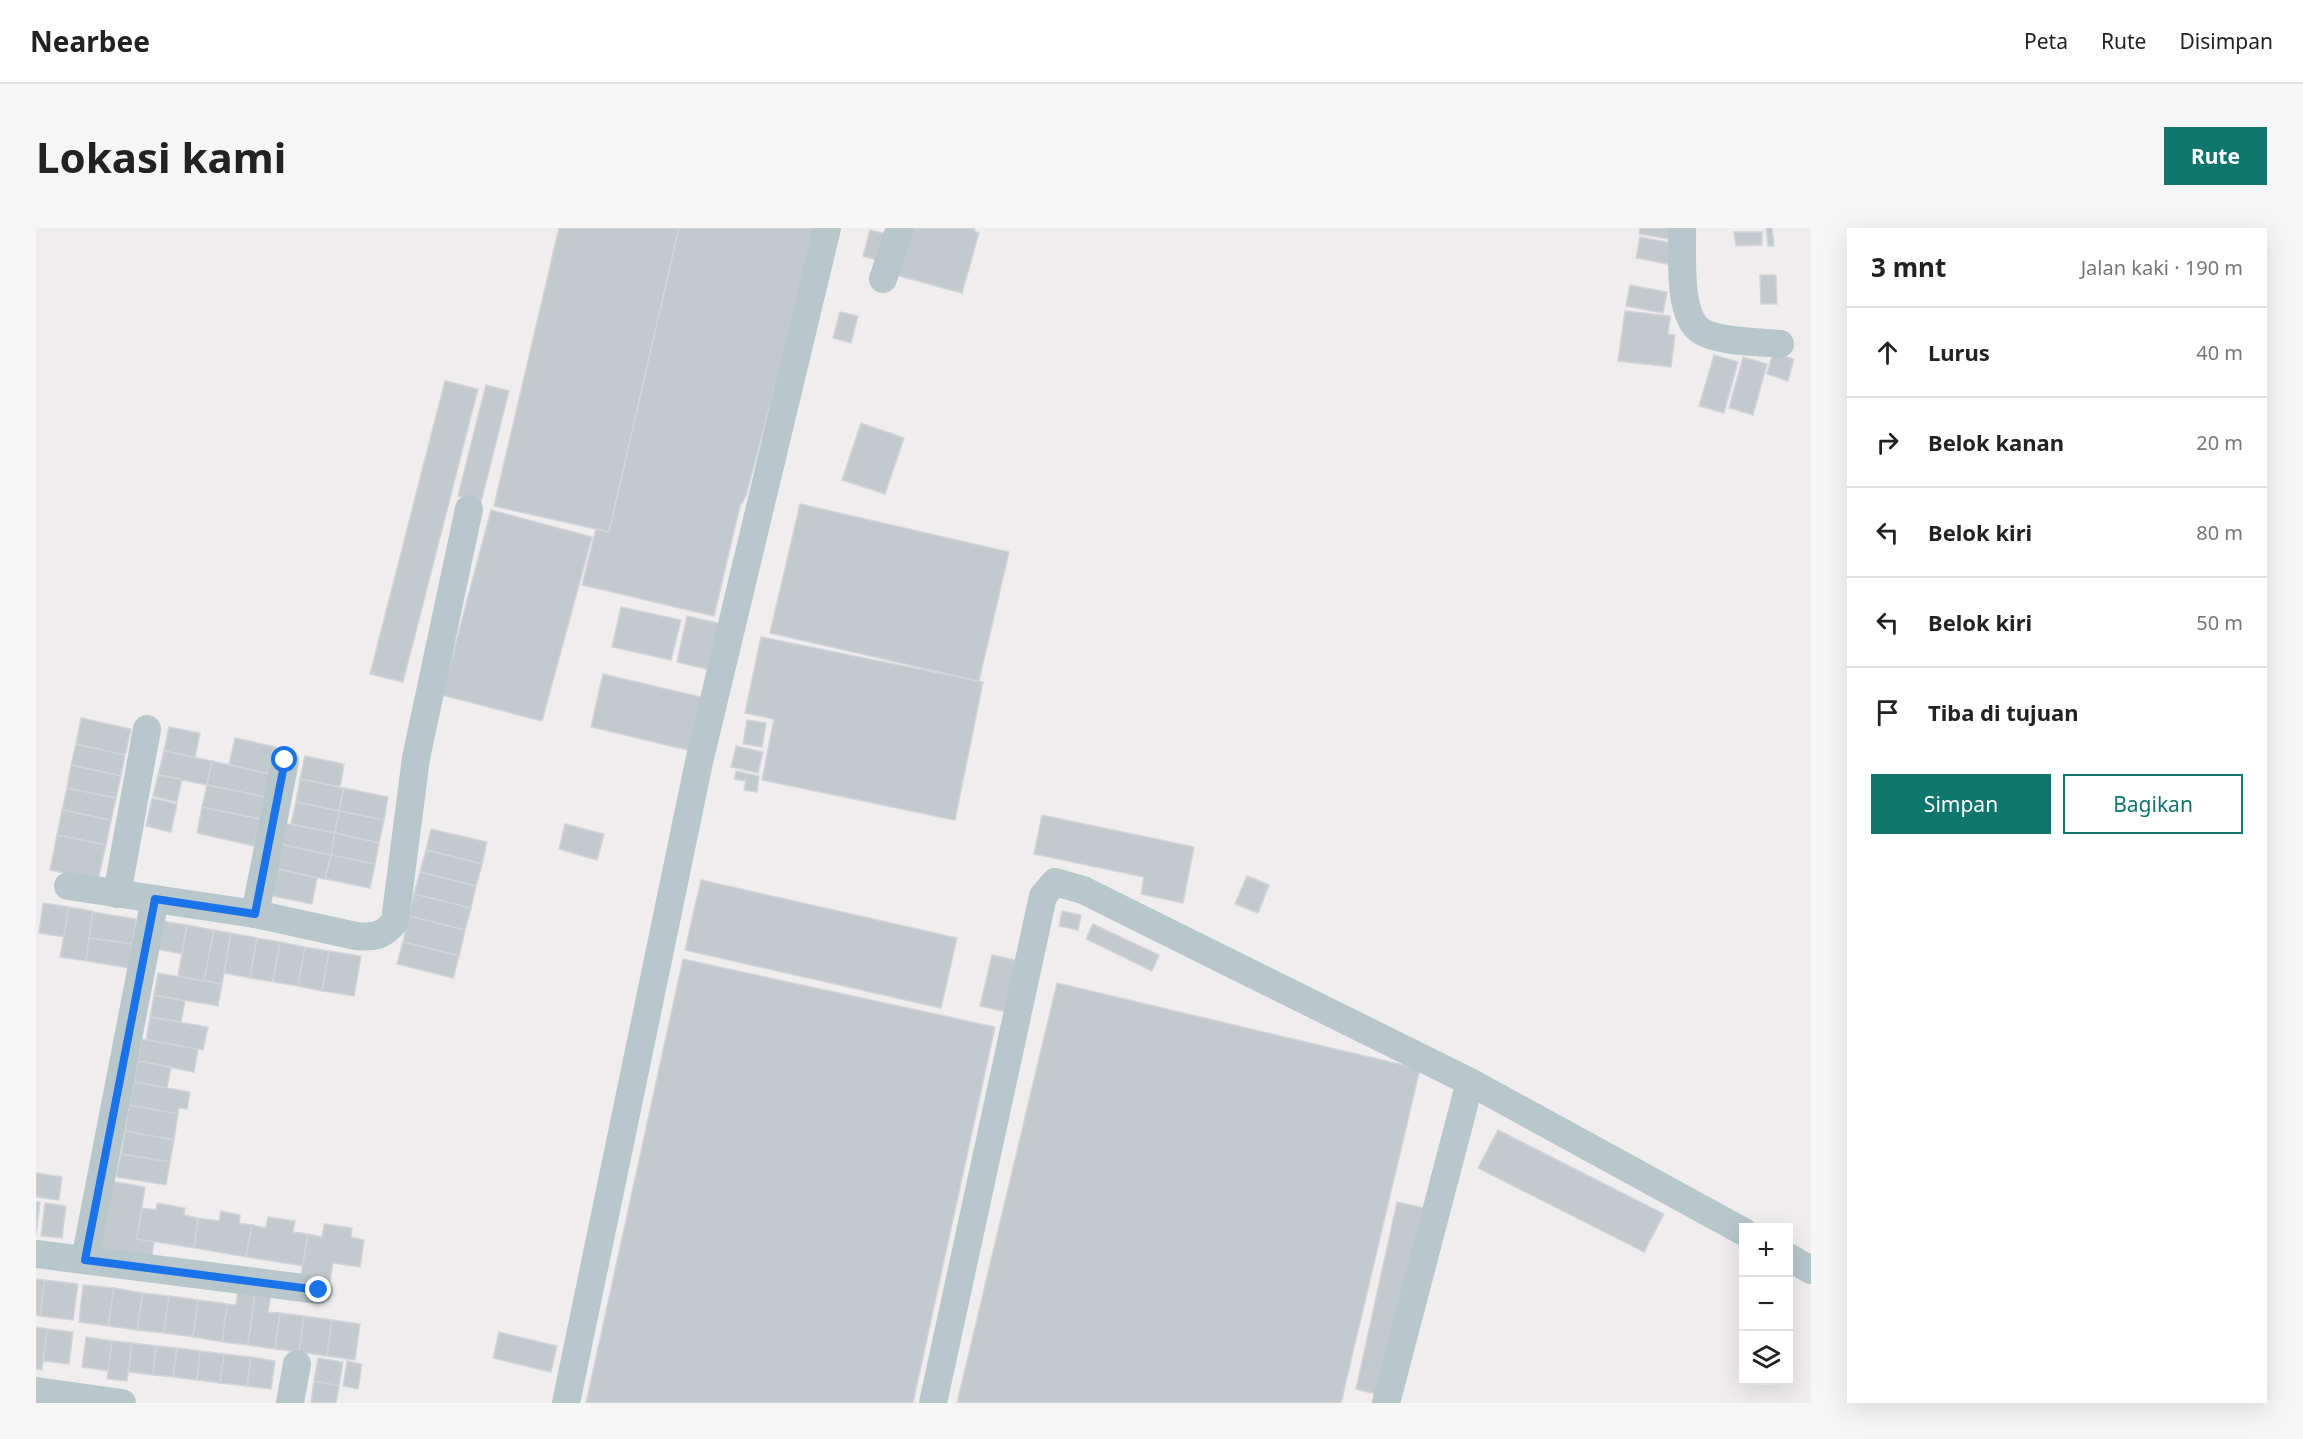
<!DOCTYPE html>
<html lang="id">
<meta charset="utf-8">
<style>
:root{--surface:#fff;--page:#f6f6f6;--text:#222;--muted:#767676;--line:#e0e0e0;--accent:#0f766e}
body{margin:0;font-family:"Noto Sans",sans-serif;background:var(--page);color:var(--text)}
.controls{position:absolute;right:18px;bottom:18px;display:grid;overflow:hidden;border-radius:0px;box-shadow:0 6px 24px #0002}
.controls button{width:54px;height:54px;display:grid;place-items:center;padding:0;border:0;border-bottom:2px solid var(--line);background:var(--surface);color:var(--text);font:30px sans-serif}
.stop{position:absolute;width:18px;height:18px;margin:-14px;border:4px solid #1a73e8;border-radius:50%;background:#fff}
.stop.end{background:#1a73e8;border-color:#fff;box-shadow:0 2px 6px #0008}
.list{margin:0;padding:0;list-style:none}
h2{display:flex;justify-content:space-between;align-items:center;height:78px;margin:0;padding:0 24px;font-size:26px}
h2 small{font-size:20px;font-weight:400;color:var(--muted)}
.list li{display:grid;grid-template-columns:39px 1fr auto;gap:18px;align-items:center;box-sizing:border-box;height:90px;padding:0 24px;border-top:2px solid var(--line)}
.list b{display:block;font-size:22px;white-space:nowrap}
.list em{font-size:20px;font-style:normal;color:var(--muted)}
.actions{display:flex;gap:12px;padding:18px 24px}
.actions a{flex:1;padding:14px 0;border:2px solid var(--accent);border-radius:0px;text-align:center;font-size:21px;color:var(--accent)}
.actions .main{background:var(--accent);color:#fff}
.icon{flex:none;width:33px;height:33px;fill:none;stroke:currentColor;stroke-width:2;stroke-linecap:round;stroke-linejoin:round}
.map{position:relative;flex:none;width:1775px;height:1175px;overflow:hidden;border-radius:0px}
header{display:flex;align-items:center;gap:36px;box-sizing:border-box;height:84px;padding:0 30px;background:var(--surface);border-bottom:2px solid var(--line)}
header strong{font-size:28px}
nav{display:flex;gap:33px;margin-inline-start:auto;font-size:21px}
.intro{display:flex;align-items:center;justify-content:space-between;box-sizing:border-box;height:144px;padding:0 36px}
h1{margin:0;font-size:42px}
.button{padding:15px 27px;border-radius:0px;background:var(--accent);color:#fff;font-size:21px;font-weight:700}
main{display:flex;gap:36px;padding:0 36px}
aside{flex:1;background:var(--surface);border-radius:0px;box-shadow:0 6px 24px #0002}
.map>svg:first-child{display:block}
.building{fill:#c3cacd;stroke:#d1d5d9;stroke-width:1.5}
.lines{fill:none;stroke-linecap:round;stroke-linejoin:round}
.minor{stroke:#b7c7cb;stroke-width:28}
.route{stroke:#1a73e8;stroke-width:8}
</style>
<header>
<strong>Nearbee</strong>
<nav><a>Peta</a><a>Rute</a><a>Disimpan</a></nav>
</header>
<div class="intro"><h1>Lokasi kami</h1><a class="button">Rute</a></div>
<main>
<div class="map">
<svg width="1775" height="1175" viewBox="0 0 1775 1175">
<rect width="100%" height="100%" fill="#f0edee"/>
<g class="building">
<path d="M523,0H643L573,304L458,278Z"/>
<path d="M643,0H781L710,268L704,278L678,388L546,357L560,301L573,304Z"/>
<path d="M868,0H939L938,3L943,5L926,65L856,46Z"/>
<path d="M1604,0H1634L1632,11L1603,6Z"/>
<path d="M1730,0H1736L1738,18H1732Z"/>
<path d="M834,2L851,6L844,33L827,28Z"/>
<path d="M1698,4H1726V17L1700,18Z"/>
<path d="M1604,9L1641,16L1637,37L1600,30Z"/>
<path d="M1724,47H1740L1741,76H1725Z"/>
<path d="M1594,57L1631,64L1627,85L1590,78Z"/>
<path d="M1589,83L1634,88L1632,106L1639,107L1635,139L1582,133Z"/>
<path d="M804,84L822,88L815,115L797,110Z"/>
<path d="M1737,125L1758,131L1752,153L1731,146Z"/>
<path d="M1678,127L1702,134L1688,185L1663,178Z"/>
<path d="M1707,129L1731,136L1717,187L1693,180Z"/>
<path d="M409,153L442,161L367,454L334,446Z"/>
<path d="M450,157L473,163L445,274L422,268Z"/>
<path d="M825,195L868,210L849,266L806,252Z"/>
<path d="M764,276L973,324L943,453L734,405Z"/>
<path d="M455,282L556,309L506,493L406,467Z"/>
<path d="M585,379L645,392L635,432L576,419Z"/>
<path d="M651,388L690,397L679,443L641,434Z"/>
<path d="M725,409L947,454L919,592L726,552L738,491L709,485Z"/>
<path d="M567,446L669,470L656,523L555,499Z"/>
<path d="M45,490L95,501L89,527L40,516Z"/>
<path d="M711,492L730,495L726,519L707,516Z"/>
<path d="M133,499L164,505L159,529L128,523Z"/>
<path d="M199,510L240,519L234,546L193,537Z"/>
<path d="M40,516L89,527L85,548L35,537Z"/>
<path d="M700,518L727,524L722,545L695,539Z"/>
<path d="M128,523L176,533L171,557L122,547Z"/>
<path d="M269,528L308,536L304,559L264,551Z"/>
<path d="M176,533L234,546L229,569L171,557Z"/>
<path d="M35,537L85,548L80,570L31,560Z"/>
<path d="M700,543L723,548L721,564L708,562L710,553L698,551Z"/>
<path d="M122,547L146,551L141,574L117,568Z"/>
<path d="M264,551L308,560L303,583L260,574Z"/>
<path d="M171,557L229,569L224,591L166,579Z"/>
<path d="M31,560L80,570L75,592L26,582Z"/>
<path d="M308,560L352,569L348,592L303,583Z"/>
<path d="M116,570L141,576L135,604L110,598Z"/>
<path d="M260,574L303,583L299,605L255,596Z"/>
<path d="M166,579L224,591L218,618L161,605Z"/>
<path d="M26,582L75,592L70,617L21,607Z"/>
<path d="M303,583L348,592L343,615L299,605Z"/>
<path d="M1006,587L1158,619L1147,675L1105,666L1108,649L998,626Z"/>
<path d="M246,595L299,605L295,627L242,616Z"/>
<path d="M529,596L568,606L561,632L523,621Z"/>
<path d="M395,601L451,614L446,636L390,622Z"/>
<path d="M299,605L343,615L339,636L295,627Z"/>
<path d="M21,607L70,617L62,652L14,642Z"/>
<path d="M242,616L295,627L289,651L237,640Z"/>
<path d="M390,622L446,636L440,658L384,644Z"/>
<path d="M295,627L339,636L334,660L289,651Z"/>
<path d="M237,640L281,650L276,676L232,667Z"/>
<path d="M384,644L440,658L435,680L378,666Z"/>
<path d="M1211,648L1233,657L1222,685L1199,676Z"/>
<path d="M665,652L921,710L905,780L649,722Z"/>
<path d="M378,666L435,680L429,702L373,688Z"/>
<path d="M7,675L33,679L28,709L3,705Z"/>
<path d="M33,679L57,683L50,733L24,729Z"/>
<path d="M1026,683L1045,687L1042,702L1023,698Z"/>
<path d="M57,684L100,691L96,716L53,710Z"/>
<path d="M373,688L429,702L423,728L367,714Z"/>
<path d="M126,693L151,697L146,726L121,721Z"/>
<path d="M1057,696L1123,727L1116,743L1050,711Z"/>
<path d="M151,697L178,702L168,753L142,748Z"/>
<path d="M178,702L195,705L186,756L168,753Z"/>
<path d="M195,705L221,710L214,750L188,745Z"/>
<path d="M53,710L96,716L93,740L50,733Z"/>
<path d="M221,710L244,714L237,754L214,750Z"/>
<path d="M244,714L269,719L262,758L237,754Z"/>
<path d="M367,714L423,728L417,750L361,736Z"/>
<path d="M269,719L293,723L286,763L262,758Z"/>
<path d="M293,723L325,728L318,768L286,763Z"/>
<path d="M956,727L987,734L976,785L944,778Z"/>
<path d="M647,731L959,799L877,1175H550Z"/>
<path d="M122,745L186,756L182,778L118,767Z"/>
<path d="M1021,755L1384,841L1305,1175H921Z"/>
<path d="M118,767L149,773L145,794L114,789Z"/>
<path d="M114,789L172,799L167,822L110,812Z"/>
<path d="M106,811L162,821L158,844L102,833Z"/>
<path d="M102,833L135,839L131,860L98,854Z"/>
<path d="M98,854L154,864L151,881L143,880L142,886L93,877Z"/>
<path d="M93,877L142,886L138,912L89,903Z"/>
<path d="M1462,902L1628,986L1608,1024L1442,940Z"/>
<path d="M89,903L138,912L134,934L85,926Z"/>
<path d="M85,926L134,934L130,957L80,949Z"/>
<path d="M0,945L26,949L23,972L0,969Z"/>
<path d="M69,952L109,959L101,1011L118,1014L115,1035L58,1019Z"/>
<path d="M0,974H4L0,1007Z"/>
<path d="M1361,974L1388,980L1347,1168L1320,1161Z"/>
<path d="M9,975L30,978L26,1010L5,1008Z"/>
<path d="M121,975L149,980L148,987L162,990L158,1020L101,1011L106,980L120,982Z"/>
<path d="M185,983L204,987L203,995L216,997L210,1029L158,1020L162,990L183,993Z"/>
<path d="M232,989L259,993L257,1004L272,1006L267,1038L210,1029L216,997L230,1000Z"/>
<path d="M288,996L316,1000L315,1009L328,1012L324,1039L297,1035L294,1054L265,1048L272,1006L286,1009Z"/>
<path d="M0,1051L9,1052L4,1088L0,1087Z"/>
<path d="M9,1052L42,1056L37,1092L4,1088Z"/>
<path d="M47,1057L78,1060L72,1098L43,1094Z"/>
<path d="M78,1060L107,1065L101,1102L72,1098Z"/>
<path d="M202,1061L219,1064L212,1117L186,1114L191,1076L200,1077Z"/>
<path d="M219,1064L235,1066L232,1084L244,1085L239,1121L212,1117Z"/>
<path d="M107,1065L133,1068L128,1105L101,1102Z"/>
<path d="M133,1068L162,1072L157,1109L128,1105Z"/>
<path d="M162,1072L191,1076L186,1114L157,1109Z"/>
<path d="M244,1085L268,1088L263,1124L239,1121Z"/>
<path d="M268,1088L296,1092L291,1128L263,1124Z"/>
<path d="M296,1092L324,1096L319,1132L291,1128Z"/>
<path d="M0,1099L11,1101L6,1142L0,1141Z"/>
<path d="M11,1101L37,1104L33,1136L7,1133Z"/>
<path d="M463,1104L521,1118L515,1144L457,1130Z"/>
<path d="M50,1109L76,1113L73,1143L46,1139Z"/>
<path d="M76,1113L96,1115L91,1153L71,1151Z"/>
<path d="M96,1115L120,1118L117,1147L93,1144Z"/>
<path d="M120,1118L141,1120L137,1149L117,1147Z"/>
<path d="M141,1120L164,1123L161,1152L137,1149Z"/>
<path d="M164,1123L188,1126L184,1155L161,1152Z"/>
<path d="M188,1126L215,1129L211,1158L184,1155Z"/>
<path d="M215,1129L239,1133L235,1161L211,1158Z"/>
<path d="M282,1130L307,1134L303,1158L278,1153Z"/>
<path d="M311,1133L326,1136L322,1161L307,1158Z"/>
<path d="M278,1153L303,1158L300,1175H275Z"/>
</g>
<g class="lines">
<g class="minor">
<path d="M1646,0C1647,26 1641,88 1665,103C1682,114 1723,114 1744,116"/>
<path d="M847,51L864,0"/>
<path d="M32,658L219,686L320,708C337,710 348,708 359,693L380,530L433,281"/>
<path d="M81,666L111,501"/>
<path d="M219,686L249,533"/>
<path d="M0,1026L283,1062"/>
<path d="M1752,1029L1775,1042"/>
<path d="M49,1032L119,671"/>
<path d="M0,1163L86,1175"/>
<path d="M254,1175L261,1136"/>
<path d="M530,1175L663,534L791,0"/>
<path d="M897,1175L1007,668L1019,654L1047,662L1434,854L1708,1004"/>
<path d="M1350,1175L1434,854"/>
</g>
</g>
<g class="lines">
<path class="route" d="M249,532L219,686L119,671L49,1032L283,1062"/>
</g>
</svg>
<div class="controls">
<button>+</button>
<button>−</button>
<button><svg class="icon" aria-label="layers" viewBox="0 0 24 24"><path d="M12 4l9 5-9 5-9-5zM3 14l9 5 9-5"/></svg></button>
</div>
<div class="stop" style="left:249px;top:532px"></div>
<div class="stop end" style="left:283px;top:1062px"></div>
</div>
<aside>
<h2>3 mnt<small>Jalan kaki · 190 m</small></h2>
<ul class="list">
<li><svg class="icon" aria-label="ahead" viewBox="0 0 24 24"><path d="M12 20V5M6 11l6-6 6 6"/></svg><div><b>Lurus</b></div><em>40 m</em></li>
<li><svg class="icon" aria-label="right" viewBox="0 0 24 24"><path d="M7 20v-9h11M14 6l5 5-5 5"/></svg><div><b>Belok kanan</b></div><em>20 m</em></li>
<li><svg class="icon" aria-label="left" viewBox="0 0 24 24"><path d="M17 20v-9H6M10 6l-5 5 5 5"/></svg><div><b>Belok kiri</b></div><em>80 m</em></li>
<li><svg class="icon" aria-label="left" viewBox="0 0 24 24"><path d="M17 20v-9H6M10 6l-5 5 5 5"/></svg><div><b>Belok kiri</b></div><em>50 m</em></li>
<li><svg class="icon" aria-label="arrive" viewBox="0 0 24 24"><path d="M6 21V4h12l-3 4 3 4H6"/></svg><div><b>Tiba di tujuan</b></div></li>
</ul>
<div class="actions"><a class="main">Simpan</a><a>Bagikan</a></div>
</aside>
</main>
